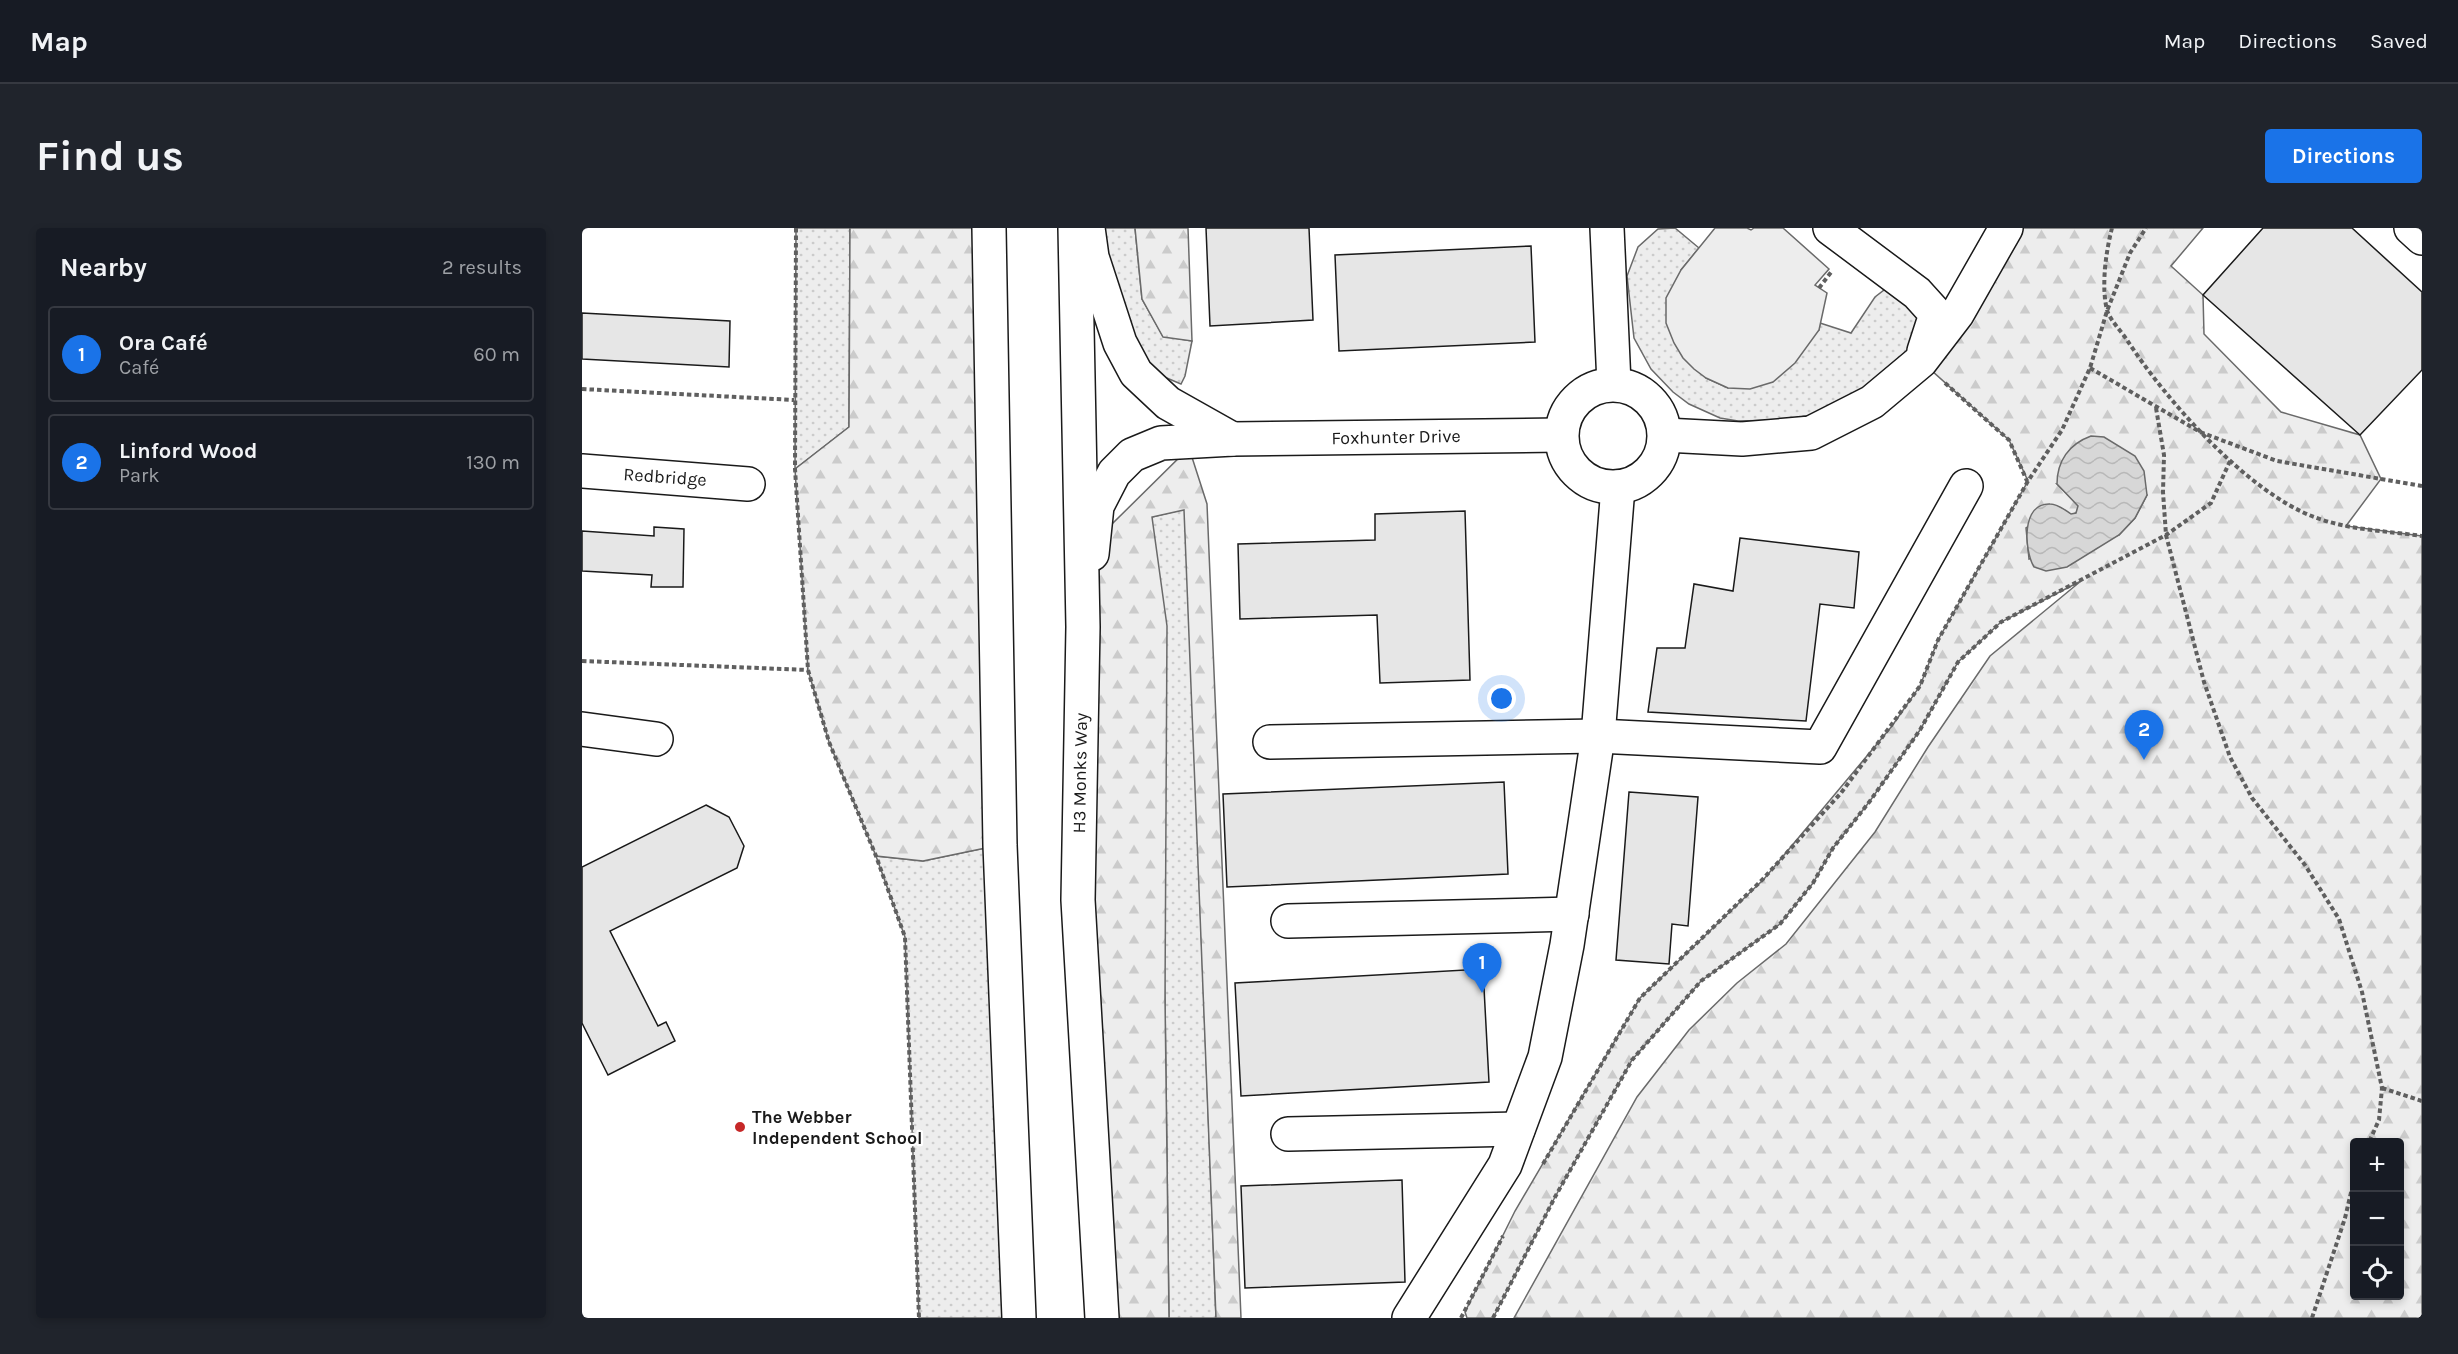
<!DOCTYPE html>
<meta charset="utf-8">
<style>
:root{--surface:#171b24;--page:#20242c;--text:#f1f3f6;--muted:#9ea1a6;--line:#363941;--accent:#1a73e8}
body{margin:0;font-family:Karla,sans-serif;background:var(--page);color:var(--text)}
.controls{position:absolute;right:18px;bottom:18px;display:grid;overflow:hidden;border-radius:6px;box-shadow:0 3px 9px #0003}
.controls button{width:54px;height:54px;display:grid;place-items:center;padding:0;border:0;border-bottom:2px solid var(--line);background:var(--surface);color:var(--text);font:30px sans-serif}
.you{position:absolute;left:920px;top:471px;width:21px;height:21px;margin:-15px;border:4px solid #fff;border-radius:50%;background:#1a73e8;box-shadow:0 0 0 9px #1a73e833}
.badge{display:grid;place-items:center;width:39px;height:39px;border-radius:50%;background:var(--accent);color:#fff;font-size:20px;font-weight:700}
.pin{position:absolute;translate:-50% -50px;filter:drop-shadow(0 2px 3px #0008)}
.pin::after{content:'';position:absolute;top:32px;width:21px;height:18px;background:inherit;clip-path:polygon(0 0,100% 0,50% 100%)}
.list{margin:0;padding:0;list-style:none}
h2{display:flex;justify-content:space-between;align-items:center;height:78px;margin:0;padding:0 24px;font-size:26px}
h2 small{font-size:20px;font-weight:400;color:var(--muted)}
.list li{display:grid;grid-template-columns:39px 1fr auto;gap:18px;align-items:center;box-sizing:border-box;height:96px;margin:0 12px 12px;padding:0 12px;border:2px solid var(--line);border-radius:6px}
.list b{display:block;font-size:22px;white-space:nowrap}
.list p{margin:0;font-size:20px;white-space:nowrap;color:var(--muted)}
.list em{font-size:20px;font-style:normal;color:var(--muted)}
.icon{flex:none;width:33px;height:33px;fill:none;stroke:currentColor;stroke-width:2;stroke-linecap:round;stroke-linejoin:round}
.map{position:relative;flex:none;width:1840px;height:1090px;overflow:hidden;border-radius:6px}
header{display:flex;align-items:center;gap:36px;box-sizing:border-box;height:84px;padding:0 30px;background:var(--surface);border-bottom:2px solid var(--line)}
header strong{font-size:28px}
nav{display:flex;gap:33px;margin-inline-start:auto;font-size:21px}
.intro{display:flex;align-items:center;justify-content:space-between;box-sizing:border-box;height:144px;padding:0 36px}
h1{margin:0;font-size:42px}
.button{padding:15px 27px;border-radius:6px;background:var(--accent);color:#fff;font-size:21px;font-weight:700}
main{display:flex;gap:36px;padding:0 36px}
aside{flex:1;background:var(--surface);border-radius:6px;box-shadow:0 3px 9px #0003}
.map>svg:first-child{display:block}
.green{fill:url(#green-dots);stroke:#6a6a6a;stroke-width:1.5}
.forest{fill:url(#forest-firs);stroke:#6a6a6a;stroke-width:1.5;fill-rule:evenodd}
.built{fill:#ededed;stroke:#6a6a6a;stroke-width:1.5}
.water{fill:url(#water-waves);stroke:#6a6a6a;stroke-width:1.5}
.building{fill:#e6e6e6;stroke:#1a1a1a;stroke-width:1.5}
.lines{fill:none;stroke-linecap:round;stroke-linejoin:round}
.minor-casing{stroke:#1a1a1a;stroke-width:36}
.major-casing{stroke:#1a1a1a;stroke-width:36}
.path{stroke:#5f5f5f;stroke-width:4;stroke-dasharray:4.5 3;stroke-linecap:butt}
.minor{stroke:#fff;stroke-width:33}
.major{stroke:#fff;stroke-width:33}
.poi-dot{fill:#c62828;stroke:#fff;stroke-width:2}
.labels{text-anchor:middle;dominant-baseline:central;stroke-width:4.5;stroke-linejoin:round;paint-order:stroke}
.street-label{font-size:18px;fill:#1a1a1a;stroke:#fff}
.poi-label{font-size:18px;font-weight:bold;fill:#1a1a1a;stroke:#fff;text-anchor:start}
</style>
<header>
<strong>Map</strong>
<nav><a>Map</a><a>Directions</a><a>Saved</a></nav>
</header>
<div class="intro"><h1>Find us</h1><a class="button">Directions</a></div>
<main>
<aside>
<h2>Nearby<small>2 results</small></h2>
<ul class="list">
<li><span class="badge">1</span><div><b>Ora Café</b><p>Café</p></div><em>60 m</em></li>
<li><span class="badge">2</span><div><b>Linford Wood</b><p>Park</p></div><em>130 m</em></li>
</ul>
</aside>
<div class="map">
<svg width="1840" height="1090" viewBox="0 0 1840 1090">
<defs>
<pattern id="green-dots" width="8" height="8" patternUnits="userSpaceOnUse" patternTransform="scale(1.5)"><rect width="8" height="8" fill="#ededed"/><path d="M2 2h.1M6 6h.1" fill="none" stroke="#cbcbcb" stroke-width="1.8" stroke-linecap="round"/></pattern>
<pattern id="forest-firs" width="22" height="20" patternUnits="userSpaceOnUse" patternTransform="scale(1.5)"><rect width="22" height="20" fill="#ededed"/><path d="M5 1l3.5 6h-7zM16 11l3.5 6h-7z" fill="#cbcbcb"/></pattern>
<pattern id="water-waves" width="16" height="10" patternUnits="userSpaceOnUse" patternTransform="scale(1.5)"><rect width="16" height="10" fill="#d7d7d7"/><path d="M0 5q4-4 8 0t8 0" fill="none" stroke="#b8b8b8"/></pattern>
</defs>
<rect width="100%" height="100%" fill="#fff"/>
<g class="green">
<path d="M214,0H268L267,199L213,241Z"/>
<path d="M506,0H553L560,71L581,108L610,113L603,148L599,156L580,148L565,135L553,117Z"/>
<path d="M1093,0L1117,20L1099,42L1124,150L1146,160L1237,102L1238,95L1269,105L1293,69L1306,59L1338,83L1334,119L1299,159L1230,187L1200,192L1156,193L1138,190L1107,176L1091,164L1069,141L1052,110L1045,48L1056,19L1076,1Z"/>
<path d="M603,281L634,1090H587L583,770L570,289Z"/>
<path d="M418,617L437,1090H337L323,709L294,628L341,633Z"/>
</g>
<g class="forest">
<path d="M268,0H407L418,617L341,633L294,628L247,514L226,442L213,241L267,199Z"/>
<path d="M553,0H606L610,113L581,109L560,71Z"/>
<path d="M1424,0H1621L1589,38L1621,67L1622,106L1699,184L1778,207L1799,251L1764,298L1840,308V1090H932L1055,869L1107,802L1155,755L1204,716L1293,604L1346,519L1408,428L1499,353L1419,394L1376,434L1338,502L1288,573L1251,620L1231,655L1198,696L1119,753L1050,832L973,969L911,1090H885L883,1084L933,983L1058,770L1182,651L1310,498L1338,458L1356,412L1446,253L1427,212L1339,133ZM1475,256L1565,267L1553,290L1537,307L1447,331L1444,300L1477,279L1489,287L1494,285L1497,278ZM1772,914H1818V1068H1772Z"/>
<path d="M607,220L625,276L659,1090H634L602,282L570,289L585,398L583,770L587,1090H520L501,399L529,297Z"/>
</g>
<path class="built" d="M1133,0H1165L1169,2L1172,0H1201L1247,41L1233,57L1245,65L1237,102L1213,135L1191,154L1168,161L1146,160L1124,150L1112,141L1101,130L1092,115L1084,95V70L1099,42Z"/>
<path class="water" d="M1509,208L1522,209L1553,228L1562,243L1565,267L1553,290L1537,307L1485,339L1464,343L1452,339C1442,322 1439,275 1468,276C1476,276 1483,282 1489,286L1494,285L1496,278L1475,256C1475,233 1487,216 1509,208Z"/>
<g class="building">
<path d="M624,0H727L731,92L628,98Z"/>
<path d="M1681,0H1770L1840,64V142L1778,207L1621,67Z"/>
<path d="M949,18L953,114L757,123L753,27Z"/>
<path d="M0,85L148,93L147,139L0,131Z"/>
<path d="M883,283L888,452L798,455L795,387L658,391L656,316L793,312V286Z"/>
<path d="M72,299L102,301L101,359H69L70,347L0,343V303L72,308Z"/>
<path d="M1158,310L1277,324L1272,380L1238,376L1224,493L1066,484L1075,420H1103L1112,356L1151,363Z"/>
<path d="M922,554L926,646L645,659L641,566Z"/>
<path d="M1047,564L1116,569L1106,698L1090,696L1087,736L1034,732Z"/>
<path d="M124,577L147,589L162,618L155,640L28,703L76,798L84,794L93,813L26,847L0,795V639Z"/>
<path d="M901,741L907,854L659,868L653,755Z"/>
<path d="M820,952L823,1054L663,1060L659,958Z"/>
</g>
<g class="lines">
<g class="minor-casing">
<g id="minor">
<path d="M506,0L510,29L538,115L554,145L586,175L650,211"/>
<path d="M1025,0L1032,156"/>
<path d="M1248,0L1335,65L1354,86L1342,123"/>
<path d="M1829,0L1840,10"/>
<circle cx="1031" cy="208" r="51"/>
<path d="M1083,207L1160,211L1229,205L1290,174L1339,133L1375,86L1424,0"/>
<path d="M0,243L166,256"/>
<path d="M510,326L515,278L532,245L550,227L579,215L651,211L978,207"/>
<path d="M0,501L74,511"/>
<path d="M688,514L1016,508L1238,519L1384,258"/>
<path d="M706,693L990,686"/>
<path d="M706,906L936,901"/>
<path d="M827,1090L923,937L963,829L985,717L1016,508L1036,259"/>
</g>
</g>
<g class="major-casing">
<g id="major">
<path d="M407,0L418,617L437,1090"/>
<path d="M493,0L501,399L496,672L520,1090"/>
</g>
</g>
<g class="path">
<path d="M214,0L213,241L226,442L247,514L294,628L323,709L337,1090"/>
<path d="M1530,0C1524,23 1519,58 1525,82C1528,92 1539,103 1545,112C1584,172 1664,263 1732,289C1766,302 1805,303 1840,308"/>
<path d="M1237,60L1250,43"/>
<path d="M1508,140L1618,204L1695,233L1840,258"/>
<path d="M1363,155L1427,212L1445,253"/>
<path d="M0,161L212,172"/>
<path d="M1574,180L1582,227L1581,264L1584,307L1622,454L1648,529L1670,570L1723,637L1757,691L1780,764L1800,860L1797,892L1787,914"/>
<path d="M0,433L226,442"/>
<path d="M1800,860L1840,873"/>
<path d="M961,936L1058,770L1181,651L1259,565L1338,458L1356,412L1446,253L1480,202L1508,140L1525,83L1548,25L1564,0"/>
<path d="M879,1090L921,1008"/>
<path d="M911,1090L973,969L1050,832L1119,753L1198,696L1231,655L1251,620L1288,573L1338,502L1376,434L1419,394L1584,307L1629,275L1648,233"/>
<path d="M1730,1090L1763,990L1772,952"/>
</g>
<use href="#minor" class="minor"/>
<use href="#major" class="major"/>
</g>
<circle class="poi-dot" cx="158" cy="899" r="6"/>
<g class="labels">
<g class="street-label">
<text transform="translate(814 209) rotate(-1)">Foxhunter Drive</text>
<text transform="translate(83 249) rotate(4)">Redbridge</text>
<text transform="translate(498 545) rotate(-89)">H3 Monks Way</text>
</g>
<g class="poi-label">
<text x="170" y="889">The Webber<tspan x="170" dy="21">Independent School</tspan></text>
</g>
</g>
</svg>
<div class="controls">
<button>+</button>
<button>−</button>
<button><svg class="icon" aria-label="locate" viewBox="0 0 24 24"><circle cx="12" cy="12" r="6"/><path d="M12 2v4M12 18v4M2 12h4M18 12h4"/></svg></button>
</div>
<div class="you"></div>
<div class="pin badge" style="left:900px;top:765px">1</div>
<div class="pin badge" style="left:1562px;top:532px">2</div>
</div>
</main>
